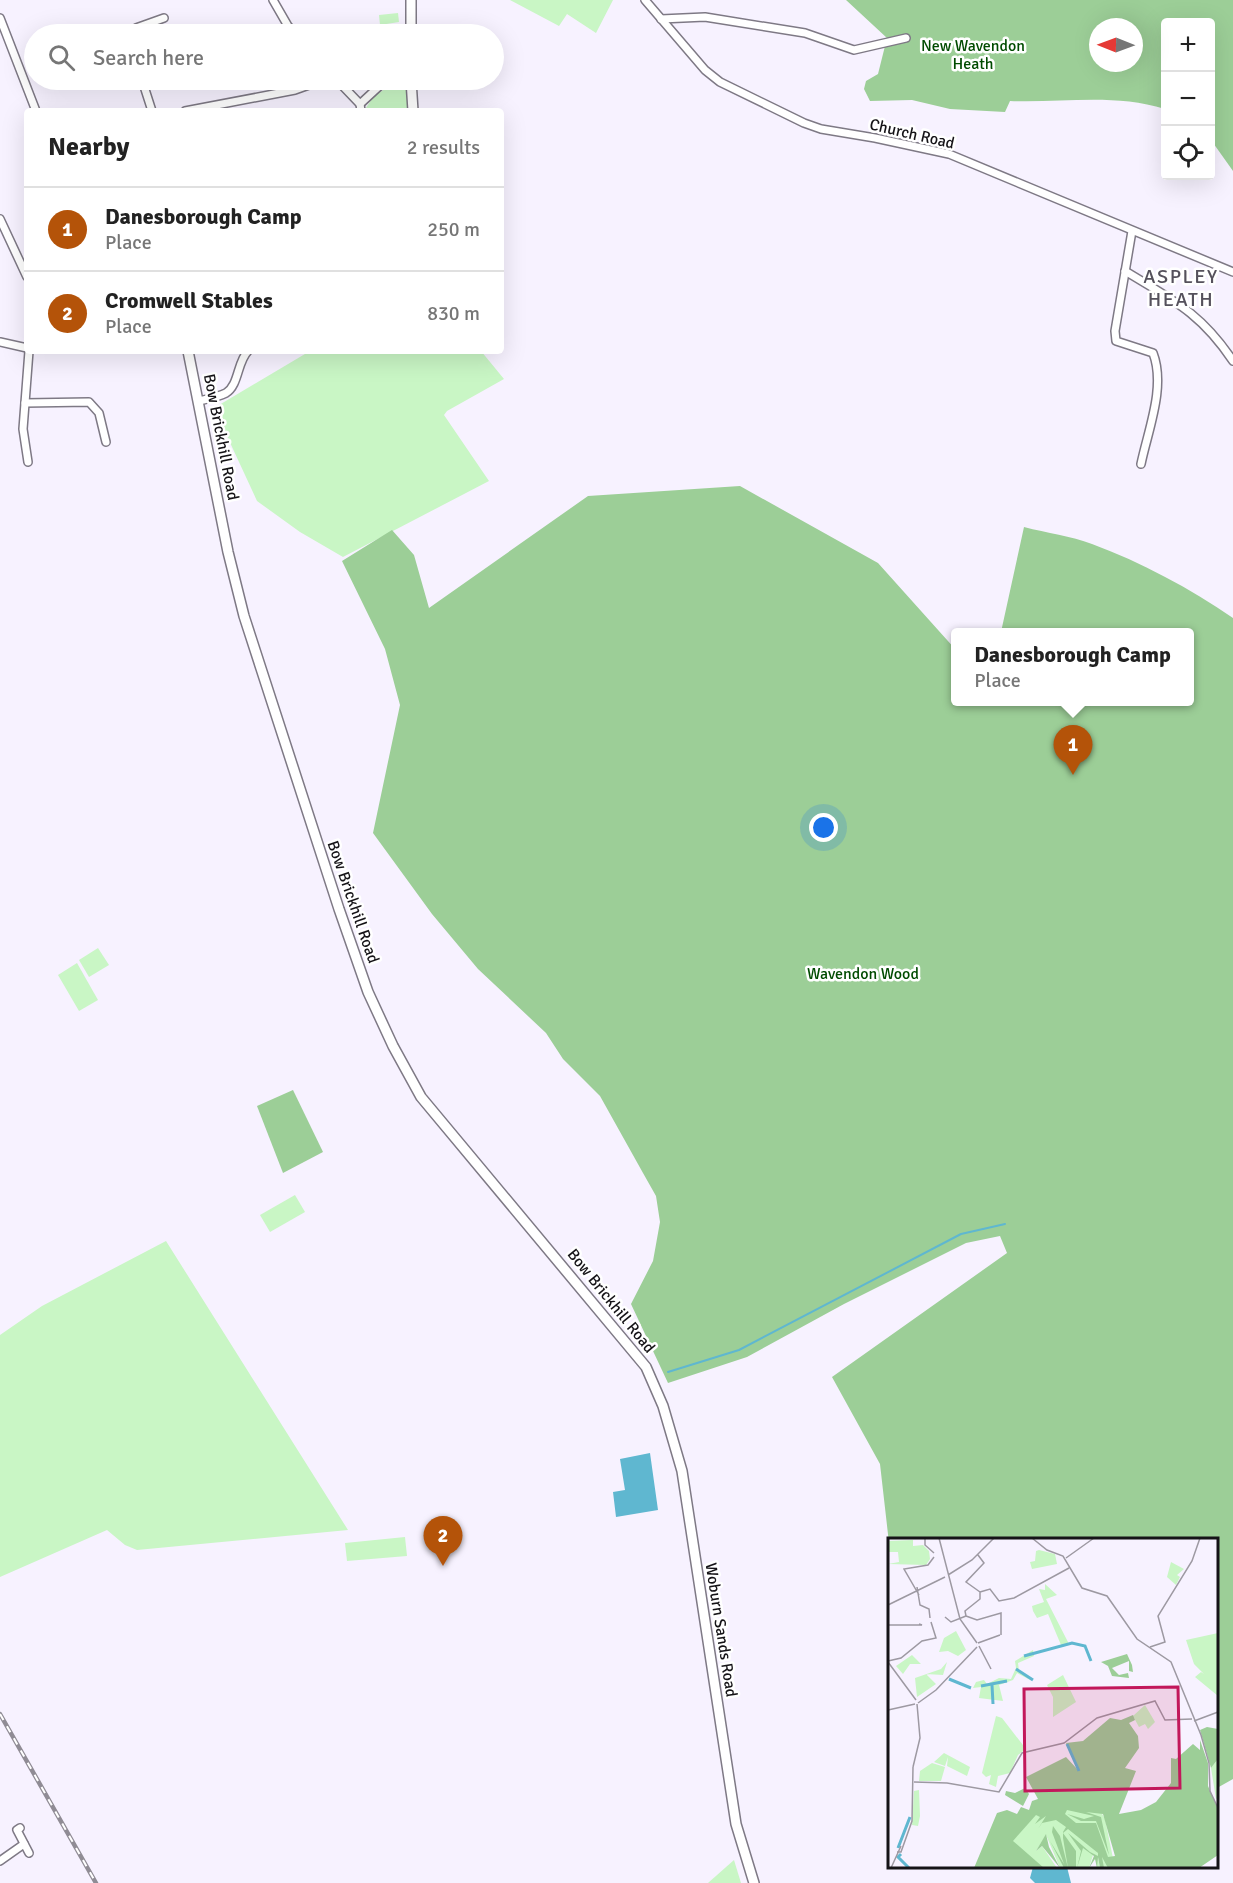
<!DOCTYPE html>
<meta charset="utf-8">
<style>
:root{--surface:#fff;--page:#f2f2f2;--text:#222;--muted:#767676;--line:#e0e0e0;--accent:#b45309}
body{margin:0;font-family:Signika,sans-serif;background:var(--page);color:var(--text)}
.controls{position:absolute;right:18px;top:18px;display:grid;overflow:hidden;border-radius:6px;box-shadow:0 6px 24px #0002}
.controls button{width:54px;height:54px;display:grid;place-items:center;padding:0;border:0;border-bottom:2px solid var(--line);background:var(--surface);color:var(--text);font:30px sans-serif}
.compass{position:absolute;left:1089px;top:18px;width:54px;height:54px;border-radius:50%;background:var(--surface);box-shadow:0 6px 24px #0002;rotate:271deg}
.you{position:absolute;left:824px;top:828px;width:21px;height:21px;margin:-15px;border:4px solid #fff;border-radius:50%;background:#1a73e8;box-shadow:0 0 0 9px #1a73e833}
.badge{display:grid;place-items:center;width:39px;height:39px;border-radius:50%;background:var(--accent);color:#fff;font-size:20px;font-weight:700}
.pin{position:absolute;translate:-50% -50px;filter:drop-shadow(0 2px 3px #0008)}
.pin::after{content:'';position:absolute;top:32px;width:21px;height:18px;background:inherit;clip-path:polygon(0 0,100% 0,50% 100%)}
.popup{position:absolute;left:951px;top:628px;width:243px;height:78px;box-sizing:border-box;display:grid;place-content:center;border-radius:6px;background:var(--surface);filter:drop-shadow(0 2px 4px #0005);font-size:20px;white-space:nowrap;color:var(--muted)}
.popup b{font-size:22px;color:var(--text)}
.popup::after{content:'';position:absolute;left:50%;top:100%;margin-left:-12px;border:12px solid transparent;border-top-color:var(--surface)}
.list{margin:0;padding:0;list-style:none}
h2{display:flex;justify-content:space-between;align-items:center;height:78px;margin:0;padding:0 24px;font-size:26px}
h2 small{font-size:20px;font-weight:400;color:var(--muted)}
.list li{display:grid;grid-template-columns:39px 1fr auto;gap:18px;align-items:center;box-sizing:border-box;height:84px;padding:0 24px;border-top:2px solid var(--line)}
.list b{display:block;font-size:22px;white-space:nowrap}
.list p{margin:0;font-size:20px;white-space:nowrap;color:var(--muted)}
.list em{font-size:20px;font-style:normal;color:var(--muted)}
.icon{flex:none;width:33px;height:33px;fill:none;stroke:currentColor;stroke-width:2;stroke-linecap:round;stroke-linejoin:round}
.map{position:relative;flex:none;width:1233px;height:1883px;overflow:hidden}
.search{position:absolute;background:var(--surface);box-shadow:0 6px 24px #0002;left:24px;top:24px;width:480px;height:66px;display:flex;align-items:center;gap:15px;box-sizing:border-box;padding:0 21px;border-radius:33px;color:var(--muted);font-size:22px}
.panel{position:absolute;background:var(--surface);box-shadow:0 6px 24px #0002;left:24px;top:108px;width:480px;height:246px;border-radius:6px}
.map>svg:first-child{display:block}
.green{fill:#c9f6c5}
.forest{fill:#9cce97;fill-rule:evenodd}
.water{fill:#5fb7d0}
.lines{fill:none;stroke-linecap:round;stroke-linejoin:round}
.stream{stroke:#5fb7d0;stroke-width:2}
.street-casing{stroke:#7e7985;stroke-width:10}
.secondary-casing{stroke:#7e7985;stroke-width:12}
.street{stroke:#fff;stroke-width:7}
.secondary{stroke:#fff;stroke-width:9}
.rail-casing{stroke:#908c95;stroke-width:4.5}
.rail{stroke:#fff;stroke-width:2;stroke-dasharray:7;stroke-linecap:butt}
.labels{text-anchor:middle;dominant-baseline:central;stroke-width:5;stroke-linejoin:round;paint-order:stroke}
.park-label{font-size:16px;fill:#004b00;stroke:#fff}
.street-label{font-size:16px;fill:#151317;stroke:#fff}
.quarter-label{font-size:20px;letter-spacing:1.5px;fill:#55515c;stroke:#fff}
.inset-river{fill:none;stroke:#5fb7d0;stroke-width:3}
.inset-road{fill:none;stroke:#9d99a2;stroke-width:1.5}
.view{fill:#c2185b;fill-opacity:0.15;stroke:#c2185b;stroke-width:3}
.inset-edge{fill:none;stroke:#151317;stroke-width:3}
</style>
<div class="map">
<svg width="1233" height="1883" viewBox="0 0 1233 1883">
<rect width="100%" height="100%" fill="#f7f2ff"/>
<g class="green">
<path d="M510,0H613L596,33L567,14L559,26Z"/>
<path d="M398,13L399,22L380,25L379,15Z"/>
<path d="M395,82L406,86L408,111H364L373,97Z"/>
<path d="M310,351H481L504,379L447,411L444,415L489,481L343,557L300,532L257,501L214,408Z"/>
<path d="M98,948L109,965L89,977L79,960Z"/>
<path d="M77,963L98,1000L79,1011L58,975Z"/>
<path d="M295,1195L305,1212L270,1232L260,1215Z"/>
<path d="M166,1241L348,1530L137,1550L125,1545L107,1530L0,1577V1335L42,1306Z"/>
<path d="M405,1537L407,1556L347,1561L345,1543Z"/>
<path d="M734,1860L741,1883H708Z"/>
</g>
<g class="forest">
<path d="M846,0H1233V171L1211,140L1210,22H1166L1165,109C1114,93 1063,103 1010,101L1005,112L950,109L912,100L870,101L864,89L866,81L878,74L887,38ZM1098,27H1134V63H1098Z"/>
<path d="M740,486L878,563L956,650V702H1190V632H1001L1024,527C1047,533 1071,536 1092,544C1141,562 1191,589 1233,618V1779L1217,1788L1216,1540H890L889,1543L880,1464L832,1377L1007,1253L1000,1236L966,1243L844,1304L747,1357L668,1383L631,1304L653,1261L660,1222L656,1196L643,1173L600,1096L563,1059L546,1033L478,969L432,914L373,833L400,705L385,649L342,561L392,530L414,555L429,608L588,496Z"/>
<path d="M293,1090L323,1152L283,1173L257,1106Z"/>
</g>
<g class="water">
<path d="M650,1453L658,1510L616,1517L613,1492L625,1490L620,1459Z"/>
<path d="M1033,1867H1067L1071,1883H1035L1030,1878Z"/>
</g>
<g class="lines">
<path class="stream" d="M668,1372L739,1350L961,1234L1005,1224"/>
<g class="street-casing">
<g id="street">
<path d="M273,0L288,26L296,34"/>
<path d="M645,0L705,70L720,82L804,123L821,129L875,138L949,154L1233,272"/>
<path d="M0,18L36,111"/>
<path d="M661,19L705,17L805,33L854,50L906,38"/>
<path d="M129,34L136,28L164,18"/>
<path d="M142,80L152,111"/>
<path d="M337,80L360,104L361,111"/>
<path d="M360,104L386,80"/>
<path d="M185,111L295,90L309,85L315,80"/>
<path d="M0,219L27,277"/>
<path d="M1132,231L1115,331L1116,341L1153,353C1166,387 1148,430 1141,464"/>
<path d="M1125,271C1173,300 1201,313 1233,361"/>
<path d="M0,342L27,348"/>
<path d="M199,401C207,399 218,397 226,393C239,385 237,362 248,351"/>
<path d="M25,403L89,402L99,413L106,442"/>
<path d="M28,462L23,429L29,351"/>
<path d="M20,1828L17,1830L29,1853"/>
<path d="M0,1861L24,1844"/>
</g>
</g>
<g class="secondary-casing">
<g id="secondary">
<path d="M411,34V0"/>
<path d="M411,80L413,111"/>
<path d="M188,351L228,552L244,616L339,909L368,992L393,1046L421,1097L646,1367L663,1406L682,1471L736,1824L754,1883"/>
</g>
</g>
<use href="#street" class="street"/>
<use href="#secondary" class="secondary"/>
<g class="rail-casing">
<path id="rail" d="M0,1714L96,1883"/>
</g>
<use href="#rail" class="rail"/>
</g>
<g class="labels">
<g class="park-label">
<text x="973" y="46">New Wavendon<tspan x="973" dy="18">Heath</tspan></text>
<text x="863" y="974">Wavendon Wood</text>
</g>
<g class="street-label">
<text transform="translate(912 134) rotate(13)">Church Road</text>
<text transform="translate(221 437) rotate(79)">Bow Brickhill Road</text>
<text transform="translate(353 902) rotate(71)">Bow Brickhill Road</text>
<text transform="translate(611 1301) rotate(51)">Bow Brickhill Road</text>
<text transform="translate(721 1630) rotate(81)">Woburn Sands Road</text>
</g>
<g class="quarter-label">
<text x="1181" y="276">ASPLEY<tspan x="1181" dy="23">HEATH</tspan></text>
</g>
</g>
<g transform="translate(888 1538)">
<rect width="330" height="330" fill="#f7f2ff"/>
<path d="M25,2V8L35,7L41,13L42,21L38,27L0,26L11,24L10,14H0V3ZM151,12L167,16L169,26L144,31L142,24L147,23L148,13ZM283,24L296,31L289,37L292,39L288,47L279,39ZM157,46L169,57L158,61L181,106L173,107L160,76L149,80L145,73L144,68L156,64L151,51L157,52ZM68,93L78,112L70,118L60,113L51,114L56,100ZM330,95V158L307,139L313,134L316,136L306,126L298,102ZM145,112L146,118L130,125L131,133L144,143L129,135L125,142L111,147L115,163L91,160L93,149L85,150L88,144L96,142L99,146L111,140L123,141L128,130L127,123ZM24,117L33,126H22L15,136L8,128ZM59,124L55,137L38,136L48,146L29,159L27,140L53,131ZM175,137L188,164L165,179V159L159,147ZM257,167L267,184L260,191L257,186L251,189L245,178ZM108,178L114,180L138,211L130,217L122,235L110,238L108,249L101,246L103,237L98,239L94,235ZM56,215L82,229L79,238L59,228L60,219L57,228L46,224ZM330,221V260L328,261L323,230ZM44,225L57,229L53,243H31L32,233ZM31,252L32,278L30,288L24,287L26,253ZM207,263L217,281L227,330H216L210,319L212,330H209V318L205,317L201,330H172L158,297L148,313L154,308L169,330H153L137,323L124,303L148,276L162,279L172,269Z" fill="#c9f6c5"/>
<path d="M239,116L244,127L245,134L241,133V123L224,130L231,137L240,135L241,140L224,138L220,128L213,124ZM245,177L247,182L241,185L250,198L251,210L237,230L248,233L231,276L253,272L268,264L283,245V220L288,221L305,206L312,212V202L320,225V248L330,271V317L311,330H220L214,319L216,330H212L210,319L209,330L207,321L201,330L206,318L195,310L189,330L193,313L180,295L202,314L210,318V315L180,291L175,295L188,313V330H176L162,303L176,326L164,294L165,288L172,298L180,330L175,300V294L178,289L168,282L154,285L150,291L158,278L147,286L152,279L148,277L125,303L156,330H86L109,275L119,272L129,276L133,269L141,272L144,263L150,261L138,239L178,219L190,232L178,205L195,203L222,180L233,182ZM179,272L206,278L196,281L179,276L193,283H208L221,317L213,279L198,274L215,276L227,318L220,319L208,285H188L177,276ZM319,189L330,191V221L323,230L312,192ZM137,250L141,256L135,268L117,257L118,253L127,255ZM158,296L161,309L172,330L154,308L148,313Z" fill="#9cce97" fill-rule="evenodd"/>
<path class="inset-river" d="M136,118L184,105L197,108L203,123M128,131L145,142M61,141L83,150M104,147L105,166M93,148L119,143M179,206L191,233M10,310L22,279M13,316L10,319L21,330"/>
<path class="inset-road" d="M37,0V7L46,15M51,0L72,81L89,105M144,0L159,12L175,18L194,50L219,58L249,101L283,124L313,197L321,225L322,253L330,270M90,17L96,25L78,44L92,54M178,20L206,0M60,37L84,22L106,0M29,49L32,67L41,71L42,80M92,54L102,51L111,63L126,60L181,30M31,57L16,31L40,27L46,19M0,67L57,39M78,78L89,82L113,75V97M78,78L77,73L92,61V54M57,79L63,84L78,78M0,87H34L31,86M90,105L112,97M91,108L103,131M262,109L277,104L270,78L304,23L312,0M0,123L13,120L34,103L48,100L43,84M0,124L28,162M30,165L48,152L89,109M0,172L27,166M306,183L330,174M25,229L32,200L29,166M26,244L59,245L111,254L134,215L176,205L209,180L267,163L277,182L304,181M9,314H13L24,283L25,229M3,330L13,308"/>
<path class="view" d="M290,149L292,250L137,253L136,151Z"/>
<rect width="330" height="330" class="inset-edge"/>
</g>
</svg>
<div class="controls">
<button>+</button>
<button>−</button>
<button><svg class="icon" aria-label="locate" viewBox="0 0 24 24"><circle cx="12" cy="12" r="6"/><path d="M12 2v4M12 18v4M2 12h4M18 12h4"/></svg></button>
</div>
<svg class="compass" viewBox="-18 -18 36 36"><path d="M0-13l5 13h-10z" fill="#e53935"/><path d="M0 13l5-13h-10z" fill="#767676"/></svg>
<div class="you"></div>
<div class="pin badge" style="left:1073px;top:775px">1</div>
<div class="popup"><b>Danesborough Camp</b>Place</div>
<div class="pin badge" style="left:443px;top:1566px">2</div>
<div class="search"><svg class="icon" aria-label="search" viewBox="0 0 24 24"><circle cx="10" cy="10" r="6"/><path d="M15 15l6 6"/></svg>Search here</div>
<section class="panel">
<h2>Nearby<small>2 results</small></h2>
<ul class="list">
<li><span class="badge">1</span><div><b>Danesborough Camp</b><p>Place</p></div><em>250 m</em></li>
<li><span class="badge">2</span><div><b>Cromwell Stables</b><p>Place</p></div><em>830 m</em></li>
</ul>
</section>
</div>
